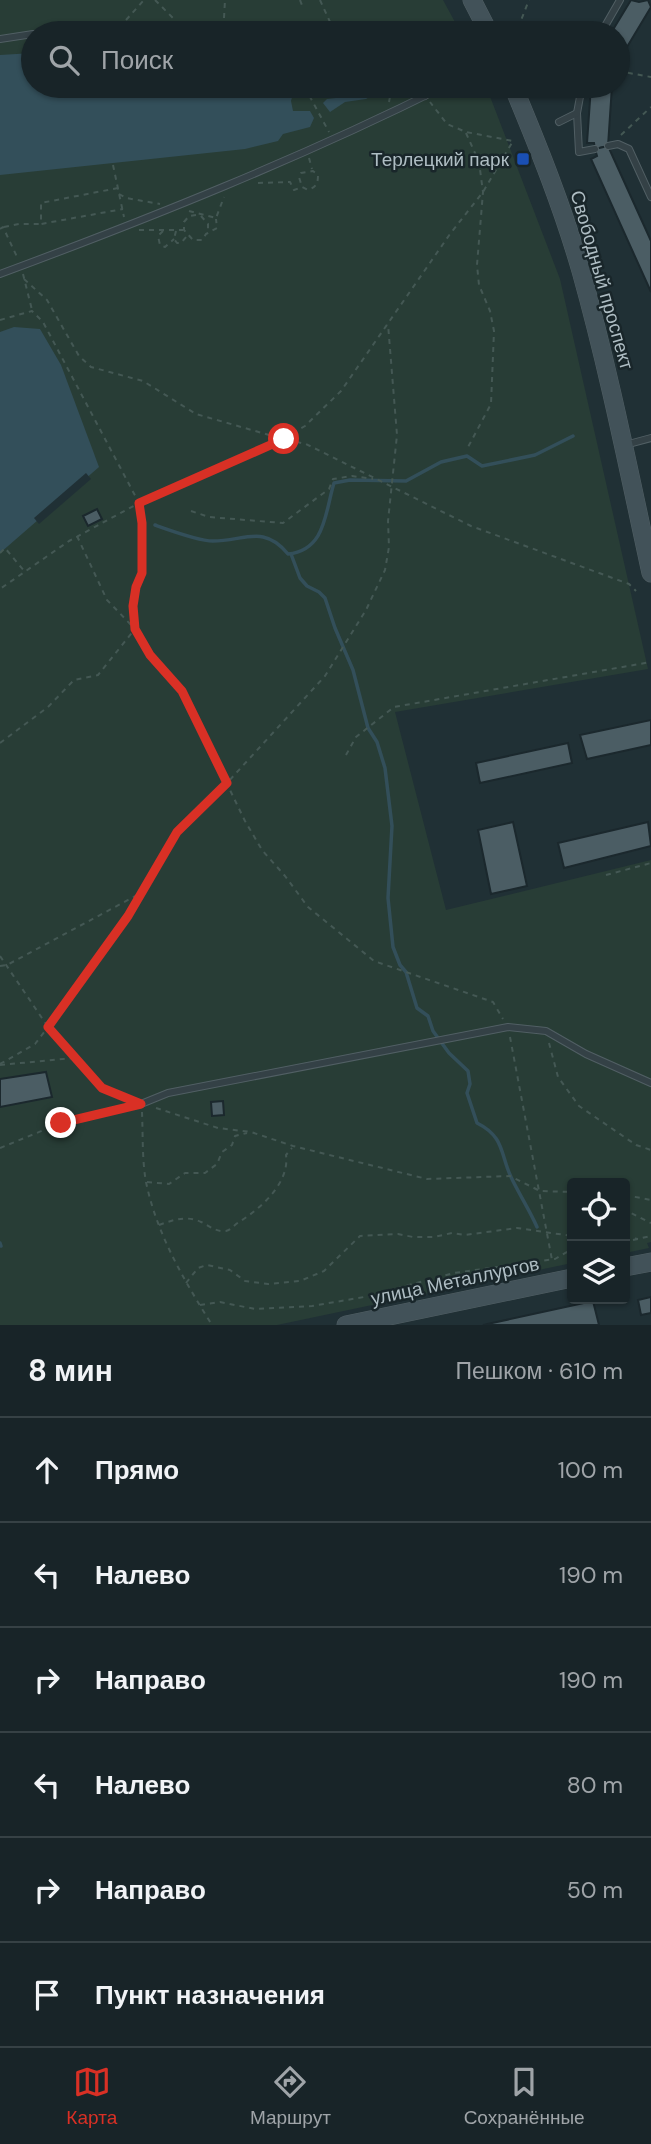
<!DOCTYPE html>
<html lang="ru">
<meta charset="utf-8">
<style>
:root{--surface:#182428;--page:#212c30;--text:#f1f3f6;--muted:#9fa4a8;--line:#364145;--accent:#d93025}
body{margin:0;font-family:"DM Sans",sans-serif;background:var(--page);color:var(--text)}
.controls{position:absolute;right:21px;bottom:21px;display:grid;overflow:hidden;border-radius:7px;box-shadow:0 2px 5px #0004}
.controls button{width:63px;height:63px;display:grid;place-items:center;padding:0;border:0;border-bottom:2px solid var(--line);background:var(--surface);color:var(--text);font:35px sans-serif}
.stop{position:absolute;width:21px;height:21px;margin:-16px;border:5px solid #d93025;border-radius:50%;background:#fff}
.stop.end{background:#d93025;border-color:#fff;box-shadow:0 2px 7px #0008}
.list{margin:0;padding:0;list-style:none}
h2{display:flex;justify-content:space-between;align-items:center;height:91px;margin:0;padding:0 28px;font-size:30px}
h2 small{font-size:23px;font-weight:400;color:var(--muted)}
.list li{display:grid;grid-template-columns:46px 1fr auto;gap:21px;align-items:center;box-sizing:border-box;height:105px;padding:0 28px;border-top:2px solid var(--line)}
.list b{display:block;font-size:26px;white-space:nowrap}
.list em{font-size:23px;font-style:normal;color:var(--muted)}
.icon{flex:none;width:38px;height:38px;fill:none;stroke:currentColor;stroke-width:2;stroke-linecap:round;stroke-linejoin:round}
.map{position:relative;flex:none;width:651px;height:1325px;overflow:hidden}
.search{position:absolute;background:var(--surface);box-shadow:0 2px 5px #0004;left:21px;right:21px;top:21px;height:77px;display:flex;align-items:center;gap:18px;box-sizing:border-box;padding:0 24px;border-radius:38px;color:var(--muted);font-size:26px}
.sheet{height:721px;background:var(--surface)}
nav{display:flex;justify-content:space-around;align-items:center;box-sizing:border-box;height:98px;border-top:2px solid var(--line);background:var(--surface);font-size:19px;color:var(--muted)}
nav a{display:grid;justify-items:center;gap:4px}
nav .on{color:var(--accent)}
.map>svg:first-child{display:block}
.green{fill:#283d36}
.water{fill:#334f5a}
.pier{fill:#203035}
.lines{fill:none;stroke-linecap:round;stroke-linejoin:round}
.stream{stroke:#334f5a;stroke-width:3.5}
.building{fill:#4b5d64;stroke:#1b282d;stroke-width:2}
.lane-casing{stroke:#515f64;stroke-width:8}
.secondary-casing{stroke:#515f64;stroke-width:19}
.path{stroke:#445854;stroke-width:2;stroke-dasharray:5 5;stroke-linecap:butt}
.lane{stroke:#344146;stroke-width:6}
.secondary{stroke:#425259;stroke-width:18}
.route{stroke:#d93025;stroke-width:9}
.transit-dot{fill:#1a4fb4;stroke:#19262a;stroke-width:2.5}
.labels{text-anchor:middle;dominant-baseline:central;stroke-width:5;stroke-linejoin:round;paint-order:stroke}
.poi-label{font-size:19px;fill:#aebdc3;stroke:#19262a;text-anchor:end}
.street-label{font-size:19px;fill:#aebdc3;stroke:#19262a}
</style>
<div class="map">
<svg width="651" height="1325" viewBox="0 0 651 1325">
<rect width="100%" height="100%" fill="#203035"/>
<path class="green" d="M0,0H443L461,33H33V86H486L560,279L648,669L395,712L446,910L651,860V1242L647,1243L649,1248L625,1253V1183H572V1263L277,1325H0Z"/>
<g class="water">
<path d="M33,53V86H295L291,101L293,111H310L314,118L310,127L283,134L278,141L245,149L0,175V55Z"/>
<path d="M336,86H379L377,92L366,99L345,102L330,112L323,103L327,99L336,98Z"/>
<path d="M14,327L40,329L61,365L99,467L0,553V332Z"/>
</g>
<path class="pier" d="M86,473L91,479L39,524L34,518Z"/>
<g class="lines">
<g class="stream">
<path d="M155,525C169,530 199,541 213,541C244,541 264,524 288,554C326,550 325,512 334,483L350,480L406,481L441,462L467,456L482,466L535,455L573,436"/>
<path d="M291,554L300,578L307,586L319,592L325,598L335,628L353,670L368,728L377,742L385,768L392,826L388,898L393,947L400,965L406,972L417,1008L428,1016L433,1031L449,1053L468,1071L470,1084L467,1093L477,1123C505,1137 500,1154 511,1177C519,1194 529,1209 537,1227"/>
<path d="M0,1243L1,1246"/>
</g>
</g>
<g class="building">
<path d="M631,0L639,2L648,0L651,7L618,62V33H611Z"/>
<path d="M591,86H612L608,146L595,149L594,143H587Z"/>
<path d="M608,146L651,241V292L591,159L597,156L595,149Z"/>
<path d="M97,509L102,519L88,526L83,516Z"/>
<path d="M651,720V745L587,759L580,735Z"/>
<path d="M568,743L572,763L480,783L476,763Z"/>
<path d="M513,822L527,886L491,894L478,830Z"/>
<path d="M648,822L651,846L564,868L558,843Z"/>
<path d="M46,1072L52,1097L0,1107V1079Z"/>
<path d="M223,1101L224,1115L212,1116L211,1102Z"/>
<path d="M651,1297V1313L641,1315L638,1300Z"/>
<path d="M593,1301L599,1325H483Z"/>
</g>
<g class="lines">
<g class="lane-casing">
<g id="lane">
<path d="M49,33L223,26L287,33"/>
<path d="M601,33L620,0"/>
<path d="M0,39L33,34"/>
<path d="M409,86L425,96"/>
<path d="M577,113L579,152L595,149"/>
<path d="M559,122L577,113L582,86"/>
<path d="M608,146L618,144L629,149L651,197"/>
<path d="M0,274C151,218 301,158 445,86"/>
<path d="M625,445L651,438"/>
<path d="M141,1104L168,1093L508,1027L546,1031L586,1054L651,1083"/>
</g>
</g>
<g class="secondary-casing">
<g id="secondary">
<path d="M472,0L489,33"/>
<path d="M513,86C538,146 563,208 581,271C609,371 629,472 651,573"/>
<path d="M625,1267L651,1262"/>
<path d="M346,1325L572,1278"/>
</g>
</g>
<g class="path">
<path d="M155,0L174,19"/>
<path d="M300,0L303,8"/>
<path d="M320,0L335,33"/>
<path d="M224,18L225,0"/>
<path d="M126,20L144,0"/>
<path d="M518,28L529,0"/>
<path d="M618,71L651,77"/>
<path d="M308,86L309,95L329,132"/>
<path d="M389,102L392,86"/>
<path d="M466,133L479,162L483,192L477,265L479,285L490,311L494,331L491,404L467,449"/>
<path d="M621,135L651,107"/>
<path d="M309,158L312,169"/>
<path d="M113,165L124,217"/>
<path d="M258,183L290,182L294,190L302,187L308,190C316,187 318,184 318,175L313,171L301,173L299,177L302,187"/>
<path d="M118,188L41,203V224L123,209"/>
<path d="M119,194L126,198L160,204"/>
<path d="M189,211L216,218L224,197"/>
<path d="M196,215L189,216L184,222V230L193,240H202L206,234L217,228L216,219"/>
<path d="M201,216L208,224V233"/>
<path d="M4,227L19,224H40"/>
<path d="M0,229L3,227L18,259"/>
<path d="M139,230H183"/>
<path d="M163,231L158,236L160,245L165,247L174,239"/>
<path d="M176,231L174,239L177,243H181L187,236"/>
<path d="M23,274L32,310"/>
<path d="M24,279L47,300L79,356L91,367L143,381L196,414L283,439L305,426L341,391L450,234L483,192L513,141L466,132L447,124L430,102"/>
<path d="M0,320L32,311L43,322L139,503L69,541L0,589"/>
<path d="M191,511L209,517L283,523L329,489L333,479L352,476L373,479"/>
<path d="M77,536L107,600L135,629L150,655L182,691L245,821L262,850L285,876L308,907L374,961L493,1002L503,1019"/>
<path d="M0,553L5,548L25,572"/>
<path d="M0,743L48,707L74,680L98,675L135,629L133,606L136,587L142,573V523L139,503L283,439L306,444L471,526L629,584L636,591"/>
<path d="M346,755L356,737L394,707L651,662"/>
<path d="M606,875L651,863"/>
<path d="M0,956L48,1027L102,1088L134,1101"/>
<path d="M0,966L7,965L141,893"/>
<path d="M510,1037L552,1260"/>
<path d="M549,1043L558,1077L579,1106L636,1145L651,1150"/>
<path d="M0,1064L35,1044L48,1027L128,916L177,832L227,783L325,676L366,610L385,570L389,547L388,521L397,435L388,324"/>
<path d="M0,1065L74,1058"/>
<path d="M156,1108L218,1128L251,1132L293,1146L427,1179L510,1176L540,1191L572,1192"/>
<path d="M142,1112C143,1135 142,1160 146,1182C157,1235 184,1280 212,1325"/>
<path d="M0,1148L61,1123L134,1106"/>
<path d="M147,1182L169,1184L185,1173H205L217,1164L222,1152L232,1145L235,1136L247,1133"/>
<path d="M625,1195L651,1200"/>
<path d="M625,1206L631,1213L651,1223"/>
<path d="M159,1225C173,1220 186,1215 201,1222C210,1226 215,1232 226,1231C231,1230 234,1225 239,1222C260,1209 290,1183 286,1155L292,1148"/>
<path d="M625,1237L638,1239"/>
<path d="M625,1246L633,1240L651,1236"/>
<path d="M186,1283L198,1268L207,1265L230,1270L245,1281L268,1284L300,1281L324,1271L360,1236L398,1234L413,1237H434L452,1233L465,1235L517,1228L572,1236"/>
<path d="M200,1305L220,1302L255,1309L312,1306L364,1297L454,1273L555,1259L572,1249"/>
</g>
<use href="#lane" class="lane"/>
<use href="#secondary" class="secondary"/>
</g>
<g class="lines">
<path class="route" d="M61,1123L141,1104L102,1088L48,1027L128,916L177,832L227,783L182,691L150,655L135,629L133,606L136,587L142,573V523L139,503L284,439"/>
</g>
<rect class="transit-dot" x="516" y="152" width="14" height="14" rx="3.5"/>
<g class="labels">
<g class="poi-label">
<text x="509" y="159">Терлецкий парк</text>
</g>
<g class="street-label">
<text transform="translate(602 280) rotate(74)">Свободный проспект</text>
<text transform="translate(455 1281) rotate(-12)">улица Металлургов</text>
</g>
</g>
</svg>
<div class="controls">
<button><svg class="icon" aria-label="locate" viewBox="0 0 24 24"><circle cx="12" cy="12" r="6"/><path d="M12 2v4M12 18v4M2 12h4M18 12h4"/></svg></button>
<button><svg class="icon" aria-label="layers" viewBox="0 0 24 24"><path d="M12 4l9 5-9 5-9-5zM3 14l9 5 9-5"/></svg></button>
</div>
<div class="stop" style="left:284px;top:439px"></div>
<div class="stop end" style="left:61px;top:1123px"></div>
<div class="search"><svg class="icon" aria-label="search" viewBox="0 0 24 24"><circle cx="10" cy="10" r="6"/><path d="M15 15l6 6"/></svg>Поиск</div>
</div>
<section class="sheet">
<h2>8 мин<small>Пешком · 610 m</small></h2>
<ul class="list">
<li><svg class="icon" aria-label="ahead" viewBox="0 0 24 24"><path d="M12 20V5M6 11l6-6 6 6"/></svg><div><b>Прямо</b></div><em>100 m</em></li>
<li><svg class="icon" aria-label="left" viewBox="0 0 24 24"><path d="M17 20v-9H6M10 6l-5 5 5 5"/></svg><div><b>Налево</b></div><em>190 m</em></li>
<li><svg class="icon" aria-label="right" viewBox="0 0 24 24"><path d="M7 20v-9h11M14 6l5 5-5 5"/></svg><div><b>Направо</b></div><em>190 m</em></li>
<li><svg class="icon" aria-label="left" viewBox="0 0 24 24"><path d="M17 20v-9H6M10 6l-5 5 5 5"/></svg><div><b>Налево</b></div><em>80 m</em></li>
<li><svg class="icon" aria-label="right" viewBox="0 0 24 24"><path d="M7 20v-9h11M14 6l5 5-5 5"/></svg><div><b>Направо</b></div><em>50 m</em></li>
<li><svg class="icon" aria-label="arrive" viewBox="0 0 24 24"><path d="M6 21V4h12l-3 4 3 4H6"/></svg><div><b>Пункт назначения</b></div></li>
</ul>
</section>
<nav>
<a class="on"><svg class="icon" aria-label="map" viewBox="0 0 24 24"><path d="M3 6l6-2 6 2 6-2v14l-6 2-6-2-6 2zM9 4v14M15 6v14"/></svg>Карта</a>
<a><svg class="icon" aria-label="directions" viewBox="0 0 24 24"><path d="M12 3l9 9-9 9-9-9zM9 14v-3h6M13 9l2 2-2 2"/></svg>Маршрут</a>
<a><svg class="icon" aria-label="saved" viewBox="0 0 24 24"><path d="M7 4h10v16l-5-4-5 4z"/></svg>Сохранённые</a>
</nav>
